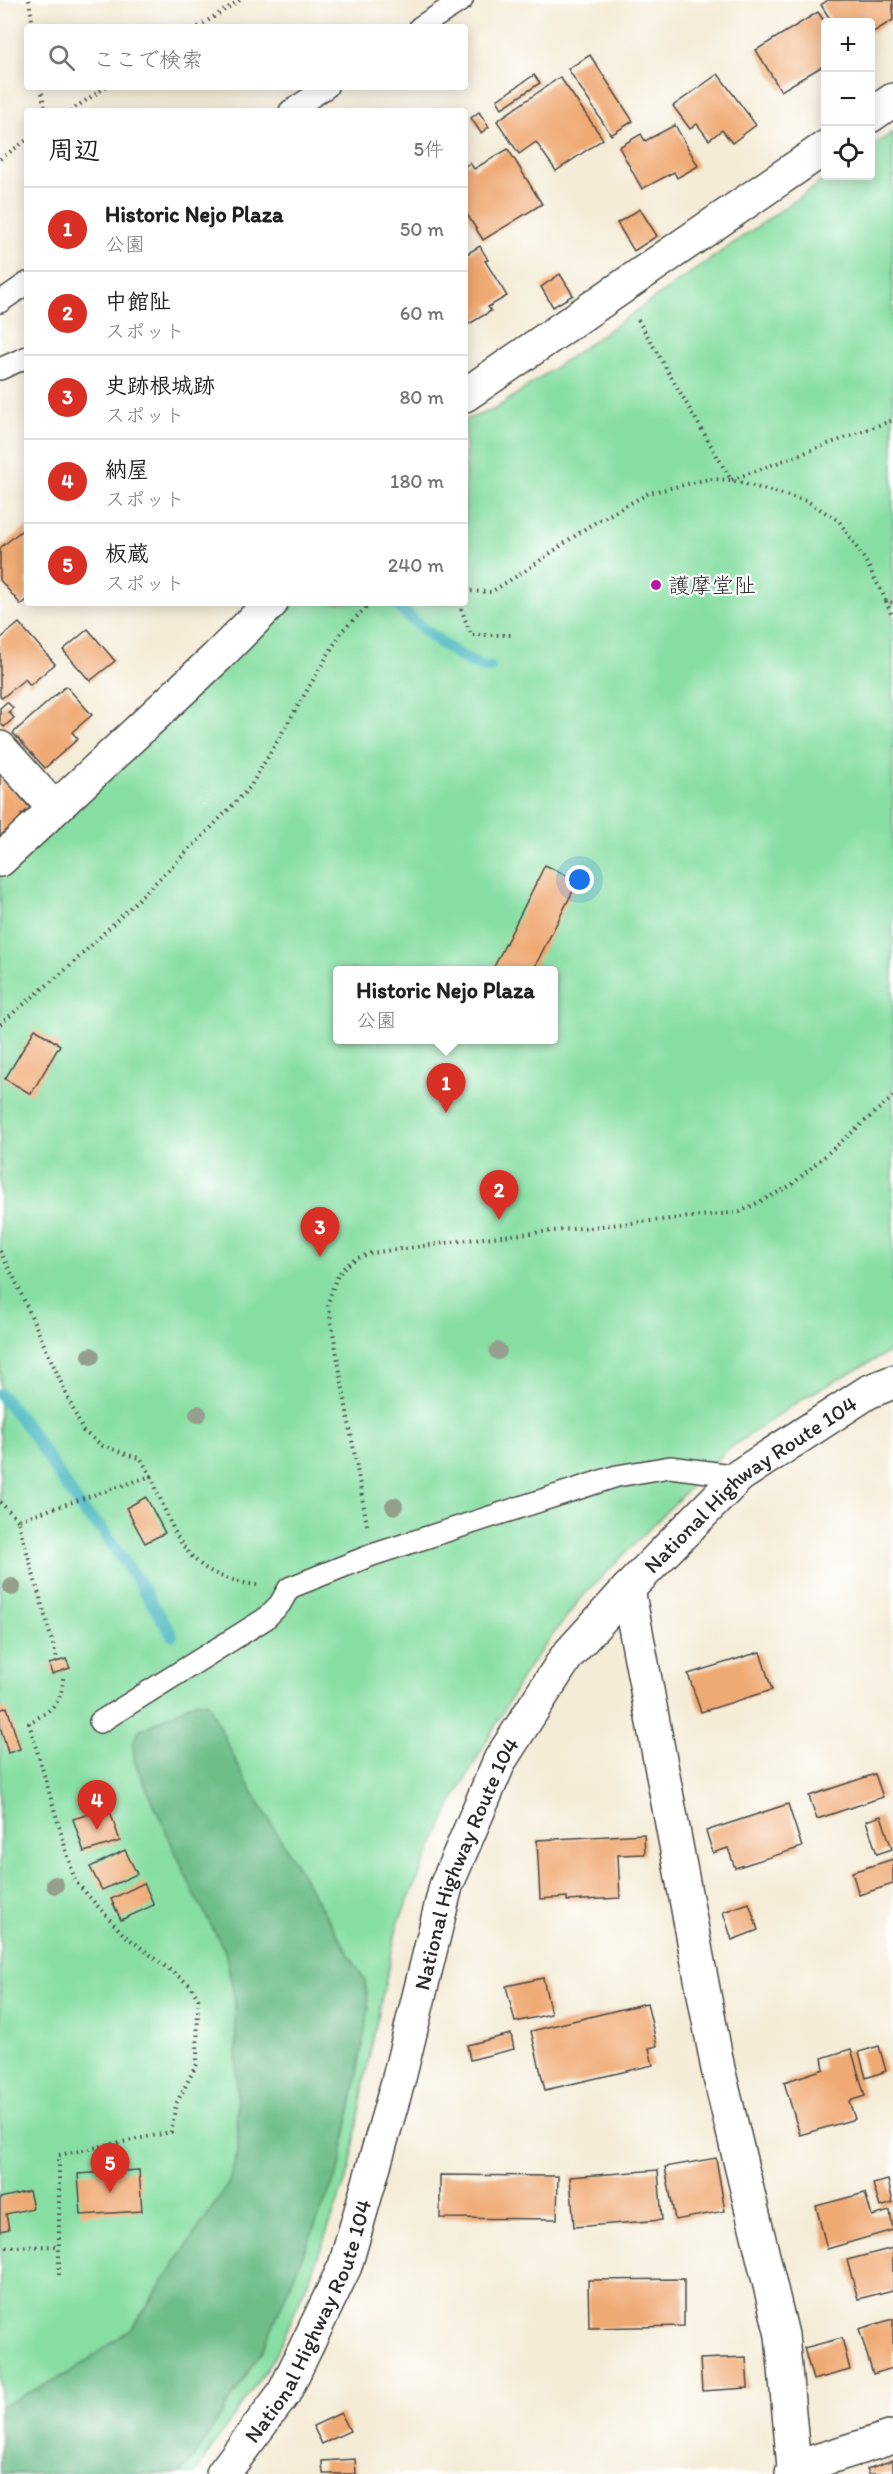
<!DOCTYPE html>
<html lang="ja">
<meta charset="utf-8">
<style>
:root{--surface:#fff;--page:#f6f6f6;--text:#202124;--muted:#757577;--line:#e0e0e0;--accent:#d93025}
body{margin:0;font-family:Itim,"Klee One",sans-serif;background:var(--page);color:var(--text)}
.controls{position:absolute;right:18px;top:18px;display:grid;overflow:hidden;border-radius:6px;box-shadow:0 3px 15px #0003}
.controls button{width:54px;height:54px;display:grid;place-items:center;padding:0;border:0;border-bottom:2px solid var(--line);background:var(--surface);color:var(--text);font:30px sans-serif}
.you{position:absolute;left:580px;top:880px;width:21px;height:21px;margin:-15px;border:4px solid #fff;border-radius:50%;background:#1a73e8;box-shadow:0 0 0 9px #1a73e833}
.badge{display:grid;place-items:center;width:39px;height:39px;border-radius:50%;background:var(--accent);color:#fff;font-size:20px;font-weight:700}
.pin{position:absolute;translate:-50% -50px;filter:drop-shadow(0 2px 3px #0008)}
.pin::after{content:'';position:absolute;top:32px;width:21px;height:18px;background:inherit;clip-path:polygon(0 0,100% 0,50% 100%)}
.popup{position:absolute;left:333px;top:966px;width:225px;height:78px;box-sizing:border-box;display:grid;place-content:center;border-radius:6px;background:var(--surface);filter:drop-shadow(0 2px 4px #0005);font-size:20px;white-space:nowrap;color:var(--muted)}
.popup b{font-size:22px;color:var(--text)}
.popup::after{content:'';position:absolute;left:50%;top:100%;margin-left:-12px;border:12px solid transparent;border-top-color:var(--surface)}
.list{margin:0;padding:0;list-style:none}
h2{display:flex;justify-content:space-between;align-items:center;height:78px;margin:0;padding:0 24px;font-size:26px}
h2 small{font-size:20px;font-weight:400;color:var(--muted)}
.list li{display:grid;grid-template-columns:39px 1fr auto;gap:18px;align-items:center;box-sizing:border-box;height:84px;padding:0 24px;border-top:2px solid var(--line)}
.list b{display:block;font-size:22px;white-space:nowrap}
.list p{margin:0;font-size:20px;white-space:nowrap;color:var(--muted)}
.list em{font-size:20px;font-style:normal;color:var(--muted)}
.icon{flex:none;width:33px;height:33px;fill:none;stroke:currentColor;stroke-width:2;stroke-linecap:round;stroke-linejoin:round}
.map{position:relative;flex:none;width:893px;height:2474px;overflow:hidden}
.search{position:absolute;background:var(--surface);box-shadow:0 3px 15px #0003;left:24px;top:24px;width:444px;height:66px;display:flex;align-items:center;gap:15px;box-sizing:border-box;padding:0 21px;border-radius:6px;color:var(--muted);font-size:22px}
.panel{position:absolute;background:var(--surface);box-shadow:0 3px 15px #0003;left:24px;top:108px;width:444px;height:498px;border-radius:6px}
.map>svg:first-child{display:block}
.green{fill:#87dea3;stroke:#598467;stroke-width:1.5;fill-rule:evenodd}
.forest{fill:#6dbd89;stroke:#4c745a;stroke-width:1.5}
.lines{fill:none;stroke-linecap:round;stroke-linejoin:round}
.stream{stroke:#47b7bf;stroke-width:12}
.building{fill:#efa972}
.service-casing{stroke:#494845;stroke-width:24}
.minor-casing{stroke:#494845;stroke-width:36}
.trunk-casing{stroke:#494845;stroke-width:36}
.path{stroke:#494845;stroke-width:4;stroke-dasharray:1.5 4.5;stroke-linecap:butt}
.service{stroke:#fff;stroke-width:21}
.minor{stroke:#fff;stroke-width:33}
.trunk{stroke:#fff;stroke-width:33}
.tree{fill:#95a08c}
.poi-dot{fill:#b5179e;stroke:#fff;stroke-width:2}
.labels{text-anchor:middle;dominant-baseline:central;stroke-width:4.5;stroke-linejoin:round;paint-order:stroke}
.poi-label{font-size:22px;fill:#2b2b2b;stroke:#fff;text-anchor:start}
.street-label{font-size:22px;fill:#2b2b2b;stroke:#fff}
</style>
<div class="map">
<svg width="893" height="2474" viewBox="0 0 893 2474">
<rect width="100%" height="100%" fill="#fff"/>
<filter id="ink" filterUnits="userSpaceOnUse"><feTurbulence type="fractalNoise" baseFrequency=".0167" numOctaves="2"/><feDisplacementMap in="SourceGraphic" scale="12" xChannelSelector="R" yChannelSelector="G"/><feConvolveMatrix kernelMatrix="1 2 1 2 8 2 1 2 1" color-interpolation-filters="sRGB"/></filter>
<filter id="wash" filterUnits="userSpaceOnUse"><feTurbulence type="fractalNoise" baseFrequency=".008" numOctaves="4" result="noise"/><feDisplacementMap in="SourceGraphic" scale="24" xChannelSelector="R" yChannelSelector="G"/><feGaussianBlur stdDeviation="1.35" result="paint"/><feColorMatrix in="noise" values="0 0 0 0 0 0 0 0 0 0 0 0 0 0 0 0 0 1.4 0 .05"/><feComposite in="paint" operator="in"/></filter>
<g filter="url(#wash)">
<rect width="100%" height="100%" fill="#f4ecd7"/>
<path class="green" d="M893,132V1350L807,1396L727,1450L580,1599L525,1672L451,1805L398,1923L365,2077L350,2169L312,2272L276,2355L194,2474H0V876L288,603H465V420L495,409L830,176H870L871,148ZM338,970H554V1040H338Z"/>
<path class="forest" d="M197,1701L208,1703L242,1774L365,1981L369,2008L340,2167L263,2349L197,2453L180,2474H0V2407L69,2373L132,2328L228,2184L238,2151L235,2001L225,1951L195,1896L134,1760L133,1743L139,1731Z"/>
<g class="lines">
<g class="stream">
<path d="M395,603C411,620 468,669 490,667"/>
<path d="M0,1394L29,1429L85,1514L101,1528L142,1587L172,1635"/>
</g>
</g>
<g id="blocks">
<g class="building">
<path d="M828,0H893V20L870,34V22H832L821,5Z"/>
<path d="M818,12L826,24V64L781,91L756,50Z"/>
<path d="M590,55L633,121L611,135L568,69Z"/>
<path d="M718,74L756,125L732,143L722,130L709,140L697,124L690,129L673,106Z"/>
<path d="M534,75L540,83L502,108L497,100Z"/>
<path d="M560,77L603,139L556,171L536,142L519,154L497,121Z"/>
<path d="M479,112L489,127L481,133L471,118Z"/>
<path d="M675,125L698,166L677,178L674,172L642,189L619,147L641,134L645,141Z"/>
<path d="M508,149L542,204L483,240L465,211V166L470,163L474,169Z"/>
<path d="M640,209L657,236L634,251L617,223Z"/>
<path d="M480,246L488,260L485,261L507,296L488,307L491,311L469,324L465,317V255Z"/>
<path d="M560,274L573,295L553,307L541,287Z"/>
<path d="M27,526V600L21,605L0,580V548Z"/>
<path d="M19,623L55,664L30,685L25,679L2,698L0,696V639Z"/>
<path d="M88,629L115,661L90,681L63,650Z"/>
<path d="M66,686L92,715L72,732L78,739L45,768L13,733Z"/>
<path d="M7,702L13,708L9,712L14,718L4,727L0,723V708Z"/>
<path d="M0,773L30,808L21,815L25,821L0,842Z"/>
<path d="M545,865L578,881L533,970H500L494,967Z"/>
<path d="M35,1029L60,1045L31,1094L5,1079Z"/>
<path d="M146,1497L165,1533L145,1543L126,1508Z"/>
<path d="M760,1652L772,1690L701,1712L688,1674Z"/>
<path d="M66,1659L70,1668L52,1674L49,1664Z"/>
<path d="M7,1707L20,1749L8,1753L0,1726V1710Z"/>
<path d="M875,1774L883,1797L817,1819L809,1796Z"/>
<path d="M788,1804L802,1847L735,1868L728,1848L713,1853L706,1831Z"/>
<path d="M109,1808L120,1841L84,1852L73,1819Z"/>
<path d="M881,1816L892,1849L877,1854L866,1821Z"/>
<path d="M644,1834L645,1854L618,1855L620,1898L567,1901V1897L540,1899L537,1840Z"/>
<path d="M125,1850L137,1874L102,1890L90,1867Z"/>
<path d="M893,1859V1884L859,1895L852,1872Z"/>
<path d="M144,1883L154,1905L121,1920L111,1899Z"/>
<path d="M749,1903L758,1930L732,1940L723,1912Z"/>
<path d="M543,1978L551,2014L515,2022L506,1986Z"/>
<path d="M647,2003L657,2046L649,2048L653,2065L545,2090L531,2031Z"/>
<path d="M511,2034L514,2049L470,2060L467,2045Z"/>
<path d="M879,2046L886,2071L866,2078L859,2052Z"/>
<path d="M851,2049L865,2096L849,2101L855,2119L800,2135L784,2082L824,2069L822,2058Z"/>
<path d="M716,2158L725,2211L675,2220L665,2167Z"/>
<path d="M139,2170L142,2211L81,2215L78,2174Z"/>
<path d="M658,2170L662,2220L574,2227L570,2177Z"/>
<path d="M440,2175L558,2176L557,2219L440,2218Z"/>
<path d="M888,2180L893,2203L880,2207L873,2184Z"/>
<path d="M29,2191L33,2208L6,2214L9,2229L0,2231V2198Z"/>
<path d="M865,2193L872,2216L890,2211L893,2230L827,2249L816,2206Z"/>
<path d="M893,2248V2290L858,2299L847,2260Z"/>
<path d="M684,2279V2326L589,2328L588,2280Z"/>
<path d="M893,2319V2368L873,2374L859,2329Z"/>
<path d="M842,2338L850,2370L813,2380L804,2348Z"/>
<path d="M746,2357L748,2388L702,2391L700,2359Z"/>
<path d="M341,2413L350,2431L322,2444L313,2426Z"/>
<path d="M355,2459L356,2474H323L322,2461Z"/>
<path d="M893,2460V2474H869L867,2469Z"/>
</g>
</g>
</g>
<g filter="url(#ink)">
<use href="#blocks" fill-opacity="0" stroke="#494845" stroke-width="1.5"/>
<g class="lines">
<g class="service-casing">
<g id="service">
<path d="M420,27L462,0"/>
<path d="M290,111L327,87"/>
<path d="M0,302L27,283"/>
<path d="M0,369L27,357"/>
<path d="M100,1722L265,1619L280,1604L289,1588L372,1555L617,1476L670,1467L739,1476"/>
</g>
</g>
<g class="minor-casing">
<g id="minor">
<path d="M870,116L893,100"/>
<path d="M465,395L826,147"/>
<path d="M0,748L54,808"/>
<path d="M0,860L217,657L271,603"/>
<path d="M628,1589L718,2069L782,2335L794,2468L792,2474"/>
<path d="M794,2468L893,2437"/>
</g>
</g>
<g class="trunk-casing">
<g id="trunk">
<path id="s1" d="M223,2474L284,2393L345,2266L398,2082L446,1886L500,1760L567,1656L628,1589L739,1476L868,1392L893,1382"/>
</g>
</g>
<g class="path">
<path d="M29,0L33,27"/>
<path d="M198,27L240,0"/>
<path d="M41,87L45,111"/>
<path d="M70,111L106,87"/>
<path d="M0,159L27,140"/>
<path d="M638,320L731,480L893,420"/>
<path d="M465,591L491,592L528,569L589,526L649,493L709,479L731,480L807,501L839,521L865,560L886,600L893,603"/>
<path d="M886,601L893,618"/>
<path d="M459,603L471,635H513"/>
<path d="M0,1024L70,966L204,835L250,787L342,631L371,603"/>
<path d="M0,1251L14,1278L83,1431L103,1446L141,1459L151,1476L18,1520L58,1662"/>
<path d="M151,1476C176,1536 184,1576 257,1585"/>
<path d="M0,1502L18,1520"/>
<path d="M367,1525L328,1304C336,1274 341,1263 371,1253L483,1238L740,1212L790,1186L893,1097"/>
<path d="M0,2247L59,2246"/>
<path d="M59,2275V2155L171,2132L176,2104L197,2064L198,1999L191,1986L123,1934L75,1881L29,1723C51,1710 62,1705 63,1677"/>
</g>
<use href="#service" class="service"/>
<use href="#minor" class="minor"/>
<use href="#trunk" class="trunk"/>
</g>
<g class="tree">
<circle cx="498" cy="1351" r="9"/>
<circle cx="91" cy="1356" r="9"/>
<circle cx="198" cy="1414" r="9"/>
<circle cx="394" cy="1506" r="9"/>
<circle cx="12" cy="1587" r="9"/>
<circle cx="55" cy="1885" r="9"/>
</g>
</g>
<circle class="poi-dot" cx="656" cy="585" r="6"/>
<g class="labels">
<g class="poi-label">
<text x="668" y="585">護摩堂阯</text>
</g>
<g class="street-label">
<text stroke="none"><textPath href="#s1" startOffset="1149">National Highway Route 104</textPath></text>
<text stroke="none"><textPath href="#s1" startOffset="663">National Highway Route 104</textPath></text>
<text stroke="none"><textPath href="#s1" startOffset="177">National Highway Route 104</textPath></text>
</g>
</g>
</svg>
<div class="controls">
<button>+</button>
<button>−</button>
<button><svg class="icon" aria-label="locate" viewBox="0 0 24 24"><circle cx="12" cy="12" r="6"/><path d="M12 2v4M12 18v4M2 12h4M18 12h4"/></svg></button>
</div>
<div class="you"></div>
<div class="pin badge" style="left:446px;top:1113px">1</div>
<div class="popup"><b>Historic Nejo Plaza</b>公園</div>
<div class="pin badge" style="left:499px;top:1220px">2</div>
<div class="pin badge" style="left:320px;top:1257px">3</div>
<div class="pin badge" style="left:97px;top:1830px">4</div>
<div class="pin badge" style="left:110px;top:2193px">5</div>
<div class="search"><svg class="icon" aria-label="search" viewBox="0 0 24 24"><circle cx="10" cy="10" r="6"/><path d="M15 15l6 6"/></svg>ここで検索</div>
<section class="panel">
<h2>周辺<small>5件</small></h2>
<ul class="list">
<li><span class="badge">1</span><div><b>Historic Nejo Plaza</b><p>公園</p></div><em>50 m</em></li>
<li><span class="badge">2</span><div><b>中館阯</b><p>スポット</p></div><em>60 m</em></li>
<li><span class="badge">3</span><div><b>史跡根城跡</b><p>スポット</p></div><em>80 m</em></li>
<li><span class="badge">4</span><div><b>納屋</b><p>スポット</p></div><em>180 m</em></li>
<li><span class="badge">5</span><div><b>板蔵</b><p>スポット</p></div><em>240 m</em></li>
</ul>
</section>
</div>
